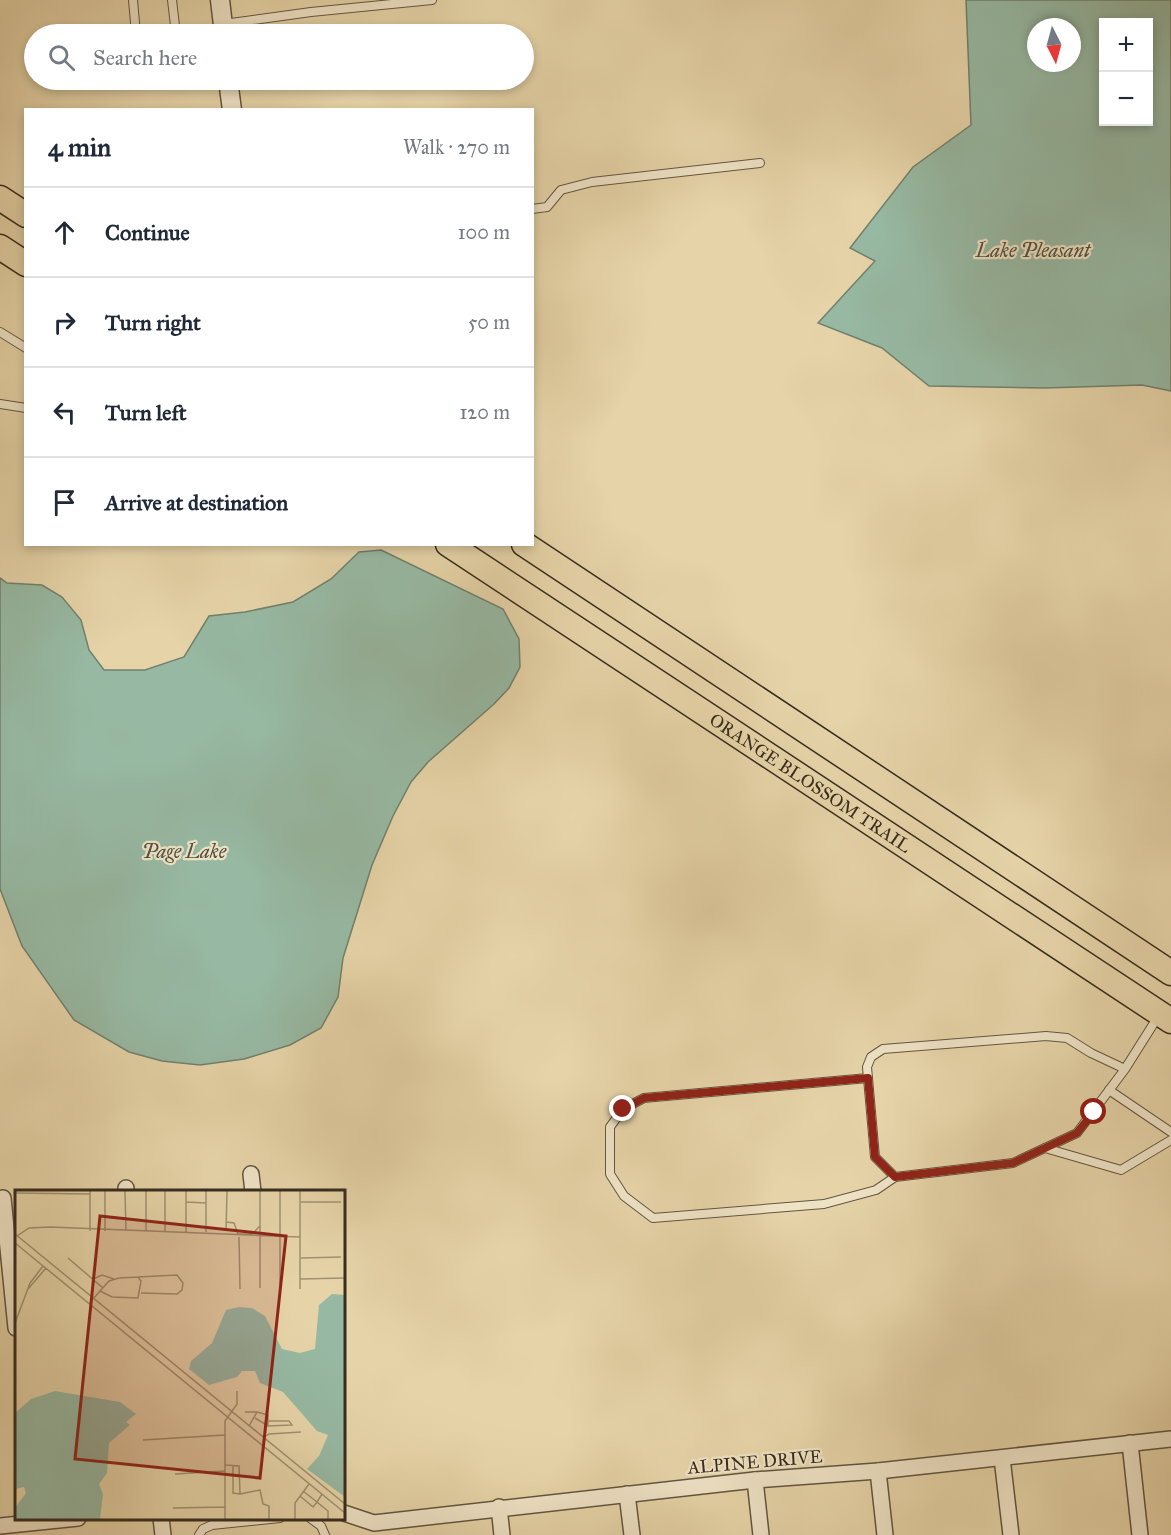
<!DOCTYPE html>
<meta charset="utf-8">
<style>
:root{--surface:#fff;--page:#f6f6f7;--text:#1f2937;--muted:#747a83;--line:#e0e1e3}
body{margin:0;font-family:"IM FELL Great Primer",serif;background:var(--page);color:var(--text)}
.controls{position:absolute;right:18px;top:18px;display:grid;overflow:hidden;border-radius:0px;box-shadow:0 3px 9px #0003}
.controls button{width:54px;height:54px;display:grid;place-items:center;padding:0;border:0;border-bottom:2px solid var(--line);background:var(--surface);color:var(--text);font:30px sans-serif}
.compass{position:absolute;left:1027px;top:18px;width:54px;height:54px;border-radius:50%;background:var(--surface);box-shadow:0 3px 9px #0003;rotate:174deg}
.stop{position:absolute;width:18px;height:18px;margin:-14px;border:4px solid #8f2418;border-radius:50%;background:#fff}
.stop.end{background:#8f2418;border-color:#fff;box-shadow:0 2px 6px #0008}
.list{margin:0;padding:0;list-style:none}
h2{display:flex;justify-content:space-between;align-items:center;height:78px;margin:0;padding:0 24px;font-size:26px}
h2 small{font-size:20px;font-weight:400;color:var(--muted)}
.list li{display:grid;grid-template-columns:39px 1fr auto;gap:18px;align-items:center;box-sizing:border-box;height:90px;padding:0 24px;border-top:2px solid var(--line)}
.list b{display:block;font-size:22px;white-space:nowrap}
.list em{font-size:20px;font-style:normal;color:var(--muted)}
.icon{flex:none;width:33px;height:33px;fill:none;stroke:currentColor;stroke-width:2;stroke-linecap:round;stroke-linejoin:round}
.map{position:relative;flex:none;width:1171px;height:1535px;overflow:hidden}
.search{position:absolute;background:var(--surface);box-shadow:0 3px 9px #0003;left:24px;top:24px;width:510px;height:66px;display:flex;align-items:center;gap:15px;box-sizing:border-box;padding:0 21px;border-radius:33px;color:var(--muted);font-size:22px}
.panel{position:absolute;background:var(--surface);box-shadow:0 3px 9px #0003;left:24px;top:108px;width:510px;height:438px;border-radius:0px}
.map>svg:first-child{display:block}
.water{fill:#97b9a3;stroke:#71816e;stroke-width:1.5;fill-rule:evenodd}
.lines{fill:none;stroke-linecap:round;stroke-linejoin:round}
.service-casing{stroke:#635640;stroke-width:10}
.minor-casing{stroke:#635640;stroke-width:18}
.tertiary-casing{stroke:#635640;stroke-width:21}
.primary-casing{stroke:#372c1e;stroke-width:27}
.service{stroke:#efe3c6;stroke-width:8}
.minor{stroke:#efe3c6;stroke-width:15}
.tertiary{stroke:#efe3c6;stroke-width:18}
.primary{stroke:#e6d4a8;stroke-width:24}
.route{stroke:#8f2418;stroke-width:8}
.labels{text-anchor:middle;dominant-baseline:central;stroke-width:4.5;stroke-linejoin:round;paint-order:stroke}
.street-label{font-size:18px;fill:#372c1e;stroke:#efe3c6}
.water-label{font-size:20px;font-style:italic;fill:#4f4f3f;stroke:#efe3c6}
.inset-road{fill:none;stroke:#a09171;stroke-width:1.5}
.view{fill:#8f2418;fill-opacity:0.15;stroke:#8f2418;stroke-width:3}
.inset-edge{fill:none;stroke:#372c1e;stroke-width:3}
</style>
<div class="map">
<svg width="1171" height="1535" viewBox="0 0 1171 1535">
<rect width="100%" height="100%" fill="#e6d4a8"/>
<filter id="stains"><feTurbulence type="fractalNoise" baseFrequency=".00333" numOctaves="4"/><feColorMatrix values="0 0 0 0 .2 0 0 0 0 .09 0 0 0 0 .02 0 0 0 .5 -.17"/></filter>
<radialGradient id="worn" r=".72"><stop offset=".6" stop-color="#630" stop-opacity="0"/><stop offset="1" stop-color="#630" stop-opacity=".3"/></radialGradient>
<g class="water">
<path d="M966,0H1171V391L1142,385L1045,388L929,386L882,348L818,323L875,261L850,248L913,167L971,125ZM1104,22H1148V122H1104ZM1036,27H1072V63H1036Z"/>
<path d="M381,550L503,609L519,639L520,667L509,688L494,704L428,762L411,782L393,816L372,865L343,958L338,997L321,1028L290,1045L244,1059L200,1065L162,1061L129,1052L74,1020L22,946L0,889V578L7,583L42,585L62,597L81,620L89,650L104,670H145L184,657L209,616L245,612L293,602L331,579L359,552Z"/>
</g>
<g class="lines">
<g class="service-casing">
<g id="service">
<path d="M133,0L136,34"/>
<path d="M172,0L176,34"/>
<path d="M224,24L311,12L432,0"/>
<path d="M532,209L547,207L561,190L592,182L760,163"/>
<path d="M0,332L26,348"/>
<path d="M0,404L26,408"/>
<path d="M1125,1069L1091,1053L1067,1038L1046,1036L883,1049L871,1057L867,1067L875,1157L895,1177L1013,1163L1077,1133L1125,1069L1159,1015"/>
<path d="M868,1078L644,1098L623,1109L610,1127V1174L624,1196L653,1218L824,1204L876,1190L895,1177"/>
<path d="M1109,1090L1171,1132"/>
<path d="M1045,1148L1121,1170L1171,1140"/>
<path d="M310,1518L321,1526L325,1535"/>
<path d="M199,1535L203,1529L212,1525L280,1518"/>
</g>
</g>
<g class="minor-casing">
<g id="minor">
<path d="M251,1174L253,1192"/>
<path d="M126,1188V1192"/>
<path d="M3,1198L16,1328"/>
<path d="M1130,1443L1140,1535"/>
<path d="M1002,1458L1011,1535"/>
<path d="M878,1471L885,1535"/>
<path d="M755,1480L761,1535"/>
<path d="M627,1494L632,1535"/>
<path d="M499,1507L502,1535"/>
<path d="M344,1513L374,1523L755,1480L878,1471L1171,1439"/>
<path d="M161,1518L163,1535"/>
<path d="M0,1526L78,1518"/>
</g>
</g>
<g class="tertiary-casing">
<g id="tertiary">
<path d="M220,0L224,34"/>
<path d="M228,80L232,110"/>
</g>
</g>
<g class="primary-casing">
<g id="primary">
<path d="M0,198L26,215"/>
<path d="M0,247L26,264"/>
<path id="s1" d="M448,544L1171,1021"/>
<path d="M524,544L1171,973"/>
</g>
</g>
<use href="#service" class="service"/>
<use href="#minor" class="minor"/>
<use href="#tertiary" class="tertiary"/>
<use href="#primary" class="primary"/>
</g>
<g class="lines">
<path class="route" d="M623,1109L644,1098L868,1078L875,1157L895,1177L1013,1163L1077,1133L1094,1112"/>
</g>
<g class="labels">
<g class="street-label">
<text stroke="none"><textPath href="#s1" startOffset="434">ORANGE BLOSSOM TRAIL</textPath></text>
<text transform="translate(755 1462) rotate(-5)">ALPINE DRIVE</text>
</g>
<g class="water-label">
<text x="1033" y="250">Lake Pleasant</text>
<text x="184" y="851">Page Lake</text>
</g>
</g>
<g transform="translate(15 1190)">
<rect width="330" height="330" fill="#e6d4a8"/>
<path d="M317,104L330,105V307L292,279L304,266L313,245L302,241L268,202L245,193L240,181H227L222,187L194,195L174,179L176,171L197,153L211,120L224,117L237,118L250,126L267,159L285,163L300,159L304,115ZM40,201L105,212L121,224L111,232L115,235L94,253L92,283L84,294L88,304L85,329H0V318L11,303L9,297L0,299V223L16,209Z" fill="#97b9a3"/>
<path class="inset-road" d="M75,1V41M90,1V41M110,1L111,41M191,1V42M245,1V98M0,3L75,4M171,12L191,13M286,12H326M211,32L219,33L223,44H237L245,36M131,41V1M211,41L212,1M150,42V1M171,42V1M0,44L330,314M2,46L14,38L35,37L285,47M224,47L225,99M0,53L330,323M53,68L88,98M286,68L326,67M123,87L162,85L168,93L167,100L162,104L126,103M78,89L87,85L99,89M285,89L330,88M13,99L31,78M265,99V1M285,99V1M79,108L85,101L94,91L104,88L123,87L126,91L123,108L97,107L85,101M0,133L15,93L28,76M230,222H242L234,236M240,228L253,236V225L242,222M252,236L277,235L274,231H253M248,248L254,244L286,242M128,250L210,245M210,275L224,276L225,304L245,300L248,314L254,316V329M218,275V303L225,304M160,284L210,281M307,304L302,312L313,321V329M285,306L298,317L302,312L288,301M158,318L210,317M210,329V231L222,214V201M280,329V313L294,294"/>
<path class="view" d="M85,26L271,46L245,288L60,269Z"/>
<rect width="330" height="330" class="inset-edge"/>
</g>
<rect width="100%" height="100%" filter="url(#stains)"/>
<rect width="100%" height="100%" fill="url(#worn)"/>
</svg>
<div class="controls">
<button>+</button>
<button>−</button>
</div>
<svg class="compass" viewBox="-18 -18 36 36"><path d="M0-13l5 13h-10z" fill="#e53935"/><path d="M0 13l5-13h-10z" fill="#747a83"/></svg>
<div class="stop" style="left:1094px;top:1112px"></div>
<div class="stop end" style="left:623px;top:1109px"></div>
<div class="search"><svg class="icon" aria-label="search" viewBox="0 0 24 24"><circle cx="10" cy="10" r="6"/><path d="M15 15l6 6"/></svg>Search here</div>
<section class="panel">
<h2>4 min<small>Walk · 270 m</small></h2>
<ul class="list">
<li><svg class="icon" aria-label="ahead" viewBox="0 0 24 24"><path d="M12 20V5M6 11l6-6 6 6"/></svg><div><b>Continue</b></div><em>100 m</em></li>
<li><svg class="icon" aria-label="right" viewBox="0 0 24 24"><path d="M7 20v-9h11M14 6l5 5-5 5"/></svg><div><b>Turn right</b></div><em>50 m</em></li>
<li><svg class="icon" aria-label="left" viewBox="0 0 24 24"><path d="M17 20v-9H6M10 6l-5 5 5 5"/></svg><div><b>Turn left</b></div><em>120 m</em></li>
<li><svg class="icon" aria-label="arrive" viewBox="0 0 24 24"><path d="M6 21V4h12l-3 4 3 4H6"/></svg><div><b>Arrive at destination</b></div></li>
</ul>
</section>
</div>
